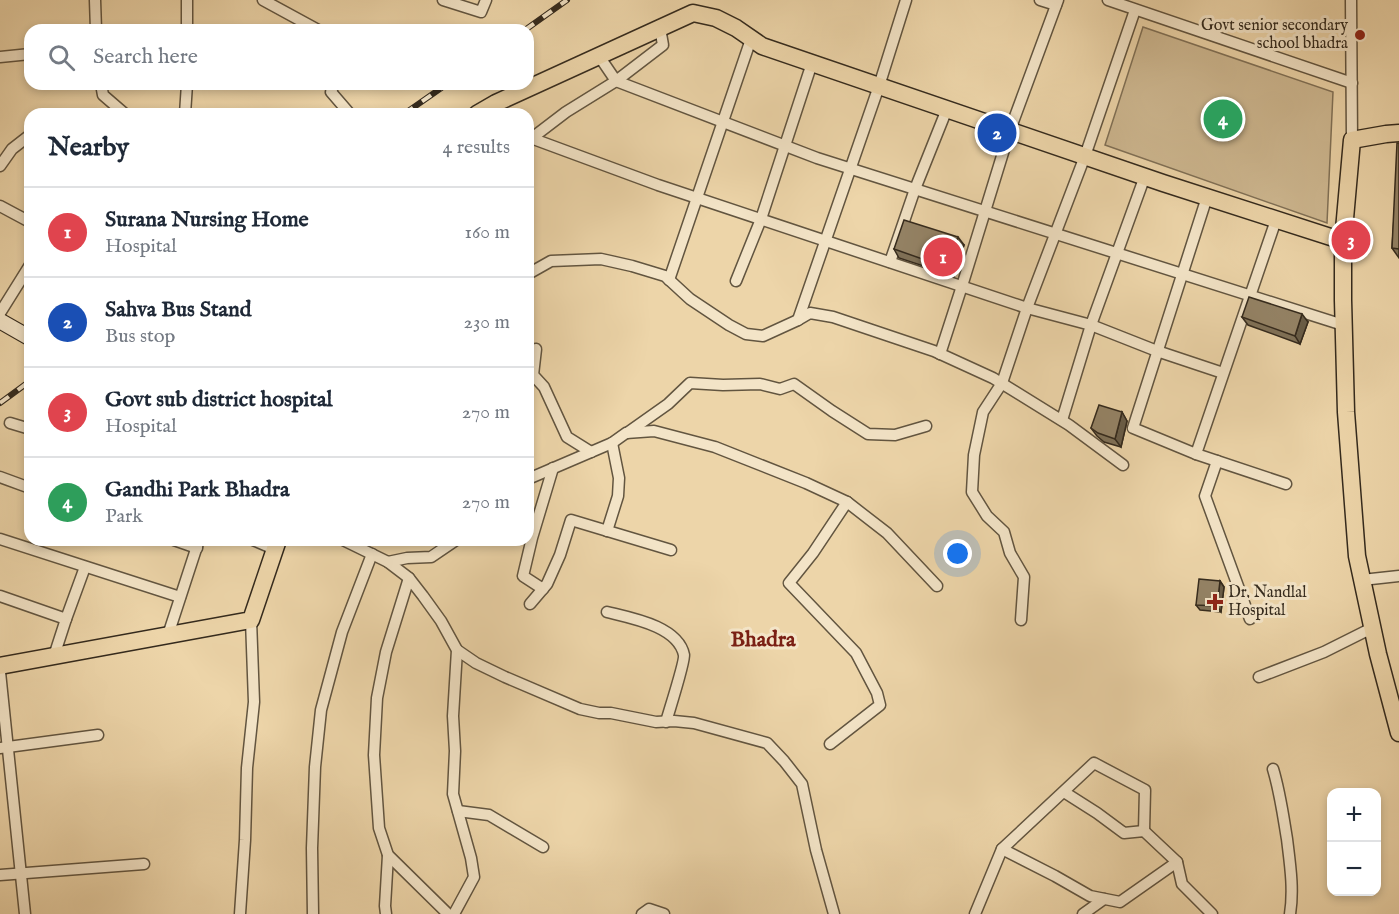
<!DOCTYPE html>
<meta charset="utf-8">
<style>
:root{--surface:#fff;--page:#f2f2f3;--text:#1f2937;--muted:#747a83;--line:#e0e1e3;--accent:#b45309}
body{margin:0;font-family:"IM FELL English",serif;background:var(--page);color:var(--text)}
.controls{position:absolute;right:18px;bottom:18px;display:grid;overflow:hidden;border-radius:12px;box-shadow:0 3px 9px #0003}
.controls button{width:54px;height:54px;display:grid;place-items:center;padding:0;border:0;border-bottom:2px solid var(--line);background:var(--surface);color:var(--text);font:30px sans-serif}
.you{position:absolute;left:958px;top:554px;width:21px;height:21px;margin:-15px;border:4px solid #fff;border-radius:50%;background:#1a73e8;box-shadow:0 0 0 9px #1a73e833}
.badge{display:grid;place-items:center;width:39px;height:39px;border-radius:50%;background:var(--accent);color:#fff;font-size:20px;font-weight:700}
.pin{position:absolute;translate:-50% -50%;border:3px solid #fff;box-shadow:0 2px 6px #0006}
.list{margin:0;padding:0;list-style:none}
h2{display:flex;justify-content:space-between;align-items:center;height:78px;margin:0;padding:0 24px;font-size:26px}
h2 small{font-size:20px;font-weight:400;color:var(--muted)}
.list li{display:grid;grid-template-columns:39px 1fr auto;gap:18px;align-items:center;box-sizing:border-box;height:90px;padding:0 24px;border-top:2px solid var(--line)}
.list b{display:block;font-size:22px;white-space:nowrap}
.list p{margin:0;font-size:20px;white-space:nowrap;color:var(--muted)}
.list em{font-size:20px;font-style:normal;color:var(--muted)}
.icon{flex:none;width:33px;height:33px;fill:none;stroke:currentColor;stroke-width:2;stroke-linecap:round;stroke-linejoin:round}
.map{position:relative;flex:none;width:1399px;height:914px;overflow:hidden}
.search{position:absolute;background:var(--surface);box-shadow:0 3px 9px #0003;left:24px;top:24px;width:510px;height:66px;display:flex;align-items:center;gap:15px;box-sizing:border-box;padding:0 21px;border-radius:18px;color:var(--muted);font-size:22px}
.panel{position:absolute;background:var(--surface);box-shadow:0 3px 9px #0003;left:24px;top:108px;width:510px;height:438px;border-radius:18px}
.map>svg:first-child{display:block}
.green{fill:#ceb891;stroke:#817157;stroke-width:1.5}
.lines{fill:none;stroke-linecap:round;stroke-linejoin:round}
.street-casing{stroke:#625540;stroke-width:13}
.secondary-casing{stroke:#342a1d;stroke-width:17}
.primary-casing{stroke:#342a1d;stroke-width:19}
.street{stroke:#f3e4c7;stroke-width:10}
.secondary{stroke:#f3e4c7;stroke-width:15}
.primary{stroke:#edd5a9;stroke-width:16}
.rail-casing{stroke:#342a1d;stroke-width:6}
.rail{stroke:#f3e4c7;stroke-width:4;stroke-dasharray:11;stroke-linecap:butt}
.wall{fill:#7f7158;stroke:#342a1d;stroke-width:1.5}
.shaded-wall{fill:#685c47;stroke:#342a1d;stroke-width:1.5}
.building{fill:#948366;stroke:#342a1d;stroke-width:1.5}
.poi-dot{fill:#8f2418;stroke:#f3e4c7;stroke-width:2}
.labels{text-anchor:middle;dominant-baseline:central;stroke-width:6;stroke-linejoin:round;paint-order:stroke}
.poi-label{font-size:16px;fill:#342a1d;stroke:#f3e4c7;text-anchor:end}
.district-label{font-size:22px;font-weight:bold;fill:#7a1f14;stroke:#f3e4c7}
</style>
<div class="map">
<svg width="1399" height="914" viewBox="0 0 1399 914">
<rect width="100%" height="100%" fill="#edd5a9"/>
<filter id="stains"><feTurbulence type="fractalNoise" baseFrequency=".00333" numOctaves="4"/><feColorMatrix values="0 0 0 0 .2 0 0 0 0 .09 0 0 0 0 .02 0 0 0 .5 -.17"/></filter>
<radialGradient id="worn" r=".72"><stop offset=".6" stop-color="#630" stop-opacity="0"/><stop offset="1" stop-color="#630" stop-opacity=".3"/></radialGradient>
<path class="green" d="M1143,27L1333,92L1327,223L1105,145Z"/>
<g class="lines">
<g class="street-casing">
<g id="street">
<path d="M95,0L96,30"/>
<path d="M187,0V30"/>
<path d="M263,0L318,30"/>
<path d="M443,0L481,12L486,0"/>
<path d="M1040,0L1056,5"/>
<path d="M1108,0L1352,83"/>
<path d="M1351,0L1352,140"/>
<path d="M599,56L616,81L817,158L1343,325"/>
<path d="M0,57L30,54"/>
<path d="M101,84L103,95L125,114"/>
<path d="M334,84L331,92L350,114"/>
<path d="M185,114L187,84"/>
<path d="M528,137L658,185L1027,308L1091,325L1157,351L1223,373"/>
<path d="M528,141L566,112L616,81L663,45L660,28"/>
<path d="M0,166L12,149L30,135"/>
<path d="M0,206L30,222"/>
<path d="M1276,220L1196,454L1286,484"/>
<path d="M890,262L915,189L947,109"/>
<path d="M528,274L551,261L601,259L632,266L665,276L690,299L729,325L746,334L763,336L798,320L810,313L833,317L934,351L993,378L1069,425L1123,465"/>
<path d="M669,280L751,39"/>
<path d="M736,281L761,219L812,63"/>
<path d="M0,313L30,265"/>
<path d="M798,320L879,86L906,0"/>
<path d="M536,349L533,375L544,387L567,437L591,452"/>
<path d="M940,354L962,286L1010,130L1058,0"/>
<path d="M1062,420L1091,325L1145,176"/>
<path d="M10,423L30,429"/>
<path d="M627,433L668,404L690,383L723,385L760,384L780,389L794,384L832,411L868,434L895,435L926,426"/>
<path d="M1196,454L1133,428L1207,197"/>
<path d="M1217,461L1205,496L1250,619"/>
<path d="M0,477L30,488"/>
<path d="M528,479L612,443L626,433L654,431L715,447L806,483L847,502L887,533L937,586"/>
<path d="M607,531L618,496L619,478L612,443"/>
<path d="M0,539L180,597"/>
<path d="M174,540L197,548"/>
<path d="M253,540L274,549"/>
<path d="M343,540L388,562L409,578L423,596L441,621L457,650L453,716L455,751L453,794L471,858L474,877L454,914"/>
<path d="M388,562L407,558L431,557L456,540"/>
<path d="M409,578L386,652L377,698L374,755L379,828L388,855L448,914"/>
<path d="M1362,580L1399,576"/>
<path d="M543,589L523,576L532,538L553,468"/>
<path d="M0,596L66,619"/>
<path d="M530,604L547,584L560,555L571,520L671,550"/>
<path d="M607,612C631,618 678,626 684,655C685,662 669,711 666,722"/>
<path d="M1021,620L1024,577L1010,553L1004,532L987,516L972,492L974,455L983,412L1002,383L1027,308L1085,156L1135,10"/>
<path d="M168,635L199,540"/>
<path d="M457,650L476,663L505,677L580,709L599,713H611L656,722L674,721L694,723L767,743L784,761L802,784L816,850L834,914"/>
<path d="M54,656L66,619L85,567"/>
<path d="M0,672L25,914"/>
<path d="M1259,677L1324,652L1372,628"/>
<path d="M830,744L880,705L877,693L856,653L789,583L813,553L847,502"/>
<path d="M0,748L98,735"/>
<path d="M1273,769C1280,792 1283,815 1287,839C1290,864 1294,889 1290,914"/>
<path d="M1064,792L1097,813L1124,833L1144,831L1177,862L1182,884L1212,914"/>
<path d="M458,811L489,815L543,847"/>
<path d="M1002,849L1055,876L1090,896L1120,902L1177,862"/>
<path d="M0,875L144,864"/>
<path d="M240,914L245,840L247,768L254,702L251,620"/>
<path d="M313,914L312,848L315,767L321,710L342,632L372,554"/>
<path d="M386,914L385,906L388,855"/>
<path d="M642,914L649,909L664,914"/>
<path d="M975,914L1002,849L1094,763L1145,790L1144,831"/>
<path d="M1083,914L1104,899"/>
</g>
</g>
<g class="secondary-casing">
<path id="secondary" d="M0,321L30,338"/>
</g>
<g class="primary-casing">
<g id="primary">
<path d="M477,114L496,103L693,13L716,18L736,28L762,46L1163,183L1343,241"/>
<path d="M1399,133L1386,134L1352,140L1343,241V300L1346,412L1357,556L1378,654L1399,733"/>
<path d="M0,666L251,620L278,540"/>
</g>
</g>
<use href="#street" class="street"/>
<use href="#secondary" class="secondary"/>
<use href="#primary" class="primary"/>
<g class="rail-casing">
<g id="rail">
<path d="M525,30L567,0"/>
<path d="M404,114L447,84"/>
<path d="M0,403L30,381"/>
</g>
</g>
<use href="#rail" class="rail"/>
</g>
<g class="wall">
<path d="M1399,143V258L1392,248Z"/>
<path d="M964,245L954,276L899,258L894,249Z"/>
<path d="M1242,317L1308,322L1300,344L1248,325Z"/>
<path d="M1122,412L1127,421L1121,447L1104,442L1097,436L1091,428Z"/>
<path d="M1220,581L1224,587L1221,612L1200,610L1196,605Z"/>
</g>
<g class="shaded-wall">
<path d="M958,237L964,245L954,276L948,268Z"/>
<path d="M1302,314L1308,322L1300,344L1295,336Z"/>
<path d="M1122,412L1127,421L1121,447L1115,439Z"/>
<path d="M1220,581L1224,587L1221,612L1217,606Z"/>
</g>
<g class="building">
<path d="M1397,143H1399V249L1392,248Z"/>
<path d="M904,220L958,237L948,268L894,249Z"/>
<path d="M1249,297L1302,314L1295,336L1242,317Z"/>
<path d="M1099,405L1122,412L1115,439L1098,433L1091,428Z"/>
<path d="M1199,579L1220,581L1217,606L1196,605Z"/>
</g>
<g class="poi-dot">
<circle cx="1360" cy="35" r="6"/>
<path d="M1212 593h6v6h6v6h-6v6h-6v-6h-6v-6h6z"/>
</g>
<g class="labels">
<g class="poi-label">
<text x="1348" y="26">Govt senior secondary<tspan x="1348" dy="18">school bhadra</tspan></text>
<text x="1228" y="593" text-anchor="start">Dr. Nandlal<tspan x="1228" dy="18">Hospital</tspan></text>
</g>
<g class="district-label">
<text x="763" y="640">Bhadra</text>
</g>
</g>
<rect width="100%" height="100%" filter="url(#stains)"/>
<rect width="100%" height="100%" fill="url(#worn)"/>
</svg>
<div class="controls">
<button>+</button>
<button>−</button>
</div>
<div class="you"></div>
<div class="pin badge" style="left:943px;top:257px;background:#e0444e">1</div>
<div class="pin badge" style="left:997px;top:133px;background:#1a4fb4">2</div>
<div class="pin badge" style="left:1351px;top:240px;background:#e0444e">3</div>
<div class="pin badge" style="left:1223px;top:119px;background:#2e9e5b">4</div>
<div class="search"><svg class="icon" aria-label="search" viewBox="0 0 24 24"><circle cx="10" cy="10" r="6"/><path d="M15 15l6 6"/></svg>Search here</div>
<section class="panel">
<h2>Nearby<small>4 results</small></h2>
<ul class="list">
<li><span class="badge" style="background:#e0444e">1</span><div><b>Surana Nursing Home</b><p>Hospital</p></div><em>160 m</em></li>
<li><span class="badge" style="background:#1a4fb4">2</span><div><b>Sahva Bus Stand</b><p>Bus stop</p></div><em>230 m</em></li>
<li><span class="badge" style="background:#e0444e">3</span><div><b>Govt sub district hospital</b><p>Hospital</p></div><em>270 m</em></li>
<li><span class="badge" style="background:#2e9e5b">4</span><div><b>Gandhi Park Bhadra</b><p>Park</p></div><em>270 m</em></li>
</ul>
</section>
</div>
